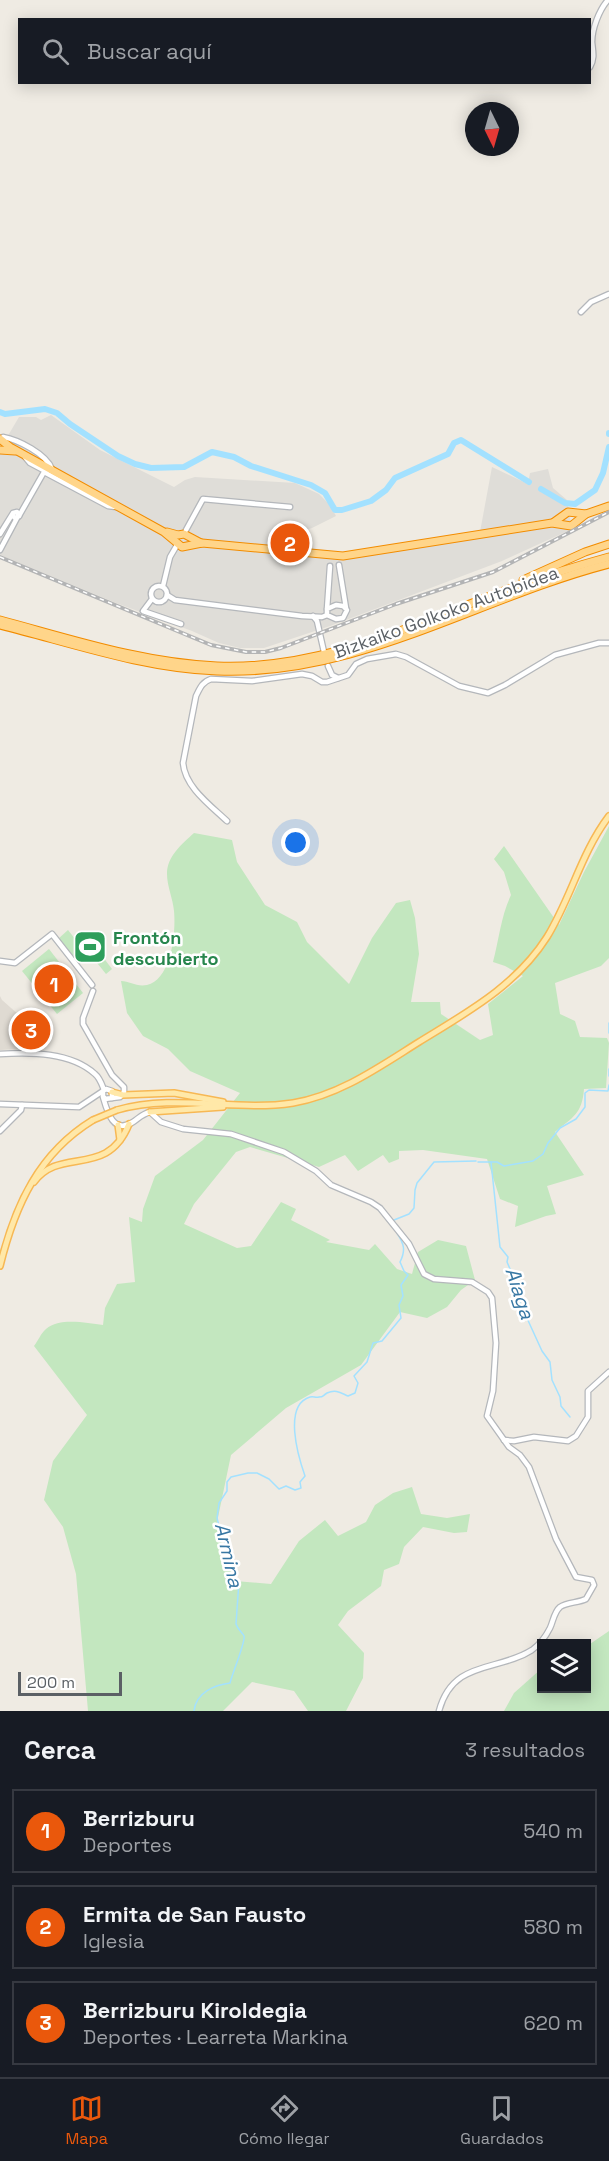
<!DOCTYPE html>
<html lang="es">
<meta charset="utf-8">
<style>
:root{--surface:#171b24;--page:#242831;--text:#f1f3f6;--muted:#9ea1a6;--line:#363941;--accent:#ea580c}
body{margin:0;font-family:"Space Grotesk",sans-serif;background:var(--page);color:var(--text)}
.controls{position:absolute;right:18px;bottom:18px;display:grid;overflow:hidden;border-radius:0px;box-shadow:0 3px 15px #0003}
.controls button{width:54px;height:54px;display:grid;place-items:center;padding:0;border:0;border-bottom:2px solid var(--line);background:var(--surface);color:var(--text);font:30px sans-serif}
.compass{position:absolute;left:465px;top:102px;width:54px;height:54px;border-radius:50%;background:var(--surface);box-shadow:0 3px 15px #0003;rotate:175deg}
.scale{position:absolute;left:18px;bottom:15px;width:104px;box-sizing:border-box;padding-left:6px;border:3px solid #5b6065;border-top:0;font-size:16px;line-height:21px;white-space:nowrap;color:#5b6065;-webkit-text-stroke:4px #fff;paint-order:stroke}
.you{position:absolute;left:296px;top:843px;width:21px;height:21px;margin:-15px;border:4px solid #fff;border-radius:50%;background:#1a73e8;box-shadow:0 0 0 9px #1a73e833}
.badge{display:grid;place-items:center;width:39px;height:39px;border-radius:50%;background:var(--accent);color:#fff;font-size:20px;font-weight:700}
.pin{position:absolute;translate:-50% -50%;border:3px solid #fff;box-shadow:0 2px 6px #0006}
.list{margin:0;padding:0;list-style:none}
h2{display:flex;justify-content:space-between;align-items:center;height:78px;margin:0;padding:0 24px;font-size:26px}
h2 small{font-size:20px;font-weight:400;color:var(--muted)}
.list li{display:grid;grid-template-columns:39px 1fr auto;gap:18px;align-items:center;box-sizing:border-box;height:84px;margin:0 12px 12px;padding:0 12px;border:2px solid var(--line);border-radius:0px}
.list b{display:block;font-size:22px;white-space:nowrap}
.list p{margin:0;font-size:20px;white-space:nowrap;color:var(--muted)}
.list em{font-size:20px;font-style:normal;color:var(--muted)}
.icon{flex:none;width:33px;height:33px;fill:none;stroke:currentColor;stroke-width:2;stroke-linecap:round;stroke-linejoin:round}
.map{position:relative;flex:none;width:609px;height:1711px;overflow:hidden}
.search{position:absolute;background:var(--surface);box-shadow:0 3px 15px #0003;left:18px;right:18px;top:18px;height:66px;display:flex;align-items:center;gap:15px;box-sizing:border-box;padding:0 21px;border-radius:0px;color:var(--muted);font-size:22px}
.sheet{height:366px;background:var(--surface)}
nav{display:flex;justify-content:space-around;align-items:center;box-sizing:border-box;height:84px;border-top:2px solid var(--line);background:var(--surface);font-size:16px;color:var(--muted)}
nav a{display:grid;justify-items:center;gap:3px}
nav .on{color:var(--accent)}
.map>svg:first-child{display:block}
.industrial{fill:#dfddd8}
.education{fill:#dfdad2}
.green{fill:#c3e7bf}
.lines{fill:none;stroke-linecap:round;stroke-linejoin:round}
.stream{stroke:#a3e1ff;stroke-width:1.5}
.river{stroke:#a3e1ff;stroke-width:6}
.minor-casing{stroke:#b4b7bb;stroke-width:7}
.major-casing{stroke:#f7b854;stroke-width:8}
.highway-casing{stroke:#f28c00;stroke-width:9}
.minor{stroke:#fff;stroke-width:4.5}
.major{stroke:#ffe8a8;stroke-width:5}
.highway{stroke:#ffd58a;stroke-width:7}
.rail-casing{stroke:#b3b4b5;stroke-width:4}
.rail{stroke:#fff;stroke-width:1.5;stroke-dasharray:4.5;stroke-linecap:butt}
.major-bridge-casing{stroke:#f7b854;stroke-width:8;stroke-linecap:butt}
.major-bridge{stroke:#ffe8a8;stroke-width:5}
.labels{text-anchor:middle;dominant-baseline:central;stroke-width:5;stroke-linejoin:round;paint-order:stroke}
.street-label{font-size:18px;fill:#5b6065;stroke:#fff}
.leisure-label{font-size:18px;font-weight:bold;fill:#27864d;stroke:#fff;text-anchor:start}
.water-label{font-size:20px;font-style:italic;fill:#3777a3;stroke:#fff}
</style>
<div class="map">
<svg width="609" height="1711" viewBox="0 0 609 1711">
<rect width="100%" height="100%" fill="#efebe3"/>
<path class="industrial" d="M51,415L100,450L174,487L185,480L195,477L295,483L319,494L330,505L336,516L312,528L277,538L279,544L290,549L340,552L401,546L480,532L492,467L528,484L530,473L548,469L553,488L567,500L572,529L502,561L330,626L264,648H240L219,643L192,631L116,603L0,555V435L6,439L19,417H36L41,420Z"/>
<path class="education" d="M0,996L2,1000L19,1015L11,1024L14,1026L12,1033L22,1047L20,1049L0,1050Z"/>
<g class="green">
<path d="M609,826V958L601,966L555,983L560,1014L575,1021L580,1037L607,1038L609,1043L606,1088L584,1089C582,1114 573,1117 555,1132L584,1175L547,1186L556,1214L546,1216L515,1227L518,1206L500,1199L487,1159L423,1150L399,1151V1159L389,1163L383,1155L358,1171L345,1155L319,1167L250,1147L236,1152L194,1204L184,1224L237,1248L251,1246L281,1202L296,1209L291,1220L330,1240L326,1242L369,1250L375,1244L397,1269L412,1274L418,1252L438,1240L466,1246L475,1280L461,1290L447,1307L427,1318L400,1312L361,1365L286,1408L231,1455L216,1527L235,1581L271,1584L299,1541L325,1520L338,1536L366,1522L375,1505L393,1493L412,1487L421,1514L447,1518L470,1514L467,1532L454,1533L423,1527L404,1547L399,1564L384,1570L381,1586L348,1611L338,1625L364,1653L363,1678L346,1711H308L294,1691L252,1682L223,1711H88L76,1574L63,1527L44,1500L53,1461L87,1415L34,1346C38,1341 41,1333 46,1329C60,1317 86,1323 103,1325L105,1308L117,1284L135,1282L129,1217L142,1222L143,1209L155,1176L203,1140L240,1093L190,1071L168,1049L143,1036L127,1013L121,981C130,981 136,987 147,985C172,979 176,931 174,911C173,899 167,886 167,874C167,856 182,844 194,833L232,840L237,862L265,905L297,922L307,942L349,984L372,938L396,903L410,900L415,918L419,954L411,1002H440L441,1014L480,1040L493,1035L488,1004L523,976L505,966L493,962C499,939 501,916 511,895L504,872L494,859L504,846L559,925L584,872Z"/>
<path d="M68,930L83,949L73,958L58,939Z"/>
<path d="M84,932L112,969L106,974L77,938Z"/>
<path d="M49,949L83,993L57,1014L22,971Z"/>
<path d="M609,1631V1711H504L514,1693L541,1669L542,1688H586L587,1646Z"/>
</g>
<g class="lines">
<g class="stream">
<path d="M609,1023V1033"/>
<path d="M609,1069V1076"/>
<path d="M478,1162H497L504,1166L533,1161L543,1154L548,1143L560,1128L576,1119L585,1107V1093L589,1090L608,1091L609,1085"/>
<path d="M491,1162L500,1247L508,1257L507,1262L514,1278L515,1292L542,1351L550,1362L552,1380L560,1397L561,1406L570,1417"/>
<path d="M394,1220L409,1214L414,1208L415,1190L417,1183L434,1162L476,1161"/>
<path d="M194,1711C196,1692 215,1685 230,1683C232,1674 246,1641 244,1636C242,1632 238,1630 236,1624L239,1581L234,1575L231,1563L225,1557V1536L219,1526L217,1518L219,1503L227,1491V1482L231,1477L248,1473H257L269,1479L279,1489L286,1486L295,1490L301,1488L300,1482L305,1476C298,1456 283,1405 310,1397C314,1396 315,1398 319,1397C324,1397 322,1396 327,1393C336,1389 341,1393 348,1396L355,1393L358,1383L354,1376L367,1362L373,1343L382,1341L401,1318L399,1305L403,1296L401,1285L408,1275L404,1271L400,1262C406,1250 404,1244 397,1233"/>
</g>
<g class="river">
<path d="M0,412L5,414L45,409L57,413L70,424L118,456L135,464L151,468L184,467L212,452L234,457L251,466L311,485L325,493L335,510H342L371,501L386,490L395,478L448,454L454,443L461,440L529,482"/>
<path d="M609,433V434"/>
<path d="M541,489L565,503L575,504L595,490L603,473L609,447"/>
</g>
<g class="minor-casing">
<g id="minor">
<path d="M590,67C595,58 593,52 592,42C592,29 599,10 608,0"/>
<path d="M581,312L591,302L609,294"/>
<path d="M0,439L3,437C19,440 46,454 52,469"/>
<path d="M25,457L30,463L47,472"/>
<path d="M19,516L44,472L108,506L116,507"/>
<path d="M186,530L203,499L290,507"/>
<path d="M0,534L13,513L17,512L19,516L15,518L12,515"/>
<path d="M0,550L17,518"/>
<path d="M339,565L346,608"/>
<circle cx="159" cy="594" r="8"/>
<path d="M163,586L170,557L177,545"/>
<path d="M167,595L175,600L302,616L322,617L327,615"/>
<path d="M152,599L143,611L181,624"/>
<path d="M336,605L343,606L347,610L343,618L336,619L327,615V609Z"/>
<path d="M327,609L330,566"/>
<path d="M313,616L317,621L324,652"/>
<path d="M328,666L332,675L338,678"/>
<path d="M227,821C210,805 185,787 183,763L196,696C200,688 202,682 211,679L252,681L302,674L312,676L322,682H327L348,675L356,664L367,659L396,654L406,657L459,686L488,693L505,685L555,655L599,643H609"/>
<path d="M0,961L15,963L52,934L92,985"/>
<path d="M93,991L83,1018V1024L112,1075L124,1087V1092L120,1097L112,1098"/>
<path d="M0,1054C30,1052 71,1052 95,1074C100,1078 102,1085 104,1090"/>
<path d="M103,1097C107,1111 113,1135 133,1122C139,1118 142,1114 150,1112L161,1122L183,1129L231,1134L284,1152L316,1171L331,1185L371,1202L380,1208L409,1244L424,1274L434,1279L472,1282L488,1292L492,1298L496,1343L493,1391L487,1416L509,1447L520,1455L529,1467L556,1539L576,1577L592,1580L594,1585L586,1599C578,1603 567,1602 560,1607C554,1612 553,1622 550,1628C546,1636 539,1645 532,1650C498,1672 453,1659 439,1711"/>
<path d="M0,1104L79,1107L106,1089L112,1091V1098L105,1099L103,1096V1091"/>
<path d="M0,1131L21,1110L22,1105"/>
<path d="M504,1440L514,1441L534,1437L568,1441L576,1436L588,1417V1391L609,1372"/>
</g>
</g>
<g class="major-casing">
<g id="major">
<path d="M112,1092L123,1095L174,1093L223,1102"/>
<path d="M117,1110C176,1093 234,1112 293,1103C340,1095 379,1067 419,1042C466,1013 516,986 547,937C571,898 581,853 609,816"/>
<path d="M150,1112L223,1107"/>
<path d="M118,1125L120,1140"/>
<path d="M34,1182C60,1146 107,1179 129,1124"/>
<path d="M0,1266C15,1205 39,1153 93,1120"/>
</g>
</g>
<g class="highway-casing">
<g id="highway">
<path d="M0,439L10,447L164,532L182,547L202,543L343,556L552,523L571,526L586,514"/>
<path d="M0,450L15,451"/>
<path d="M554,522L568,512L586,514L609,506"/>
<path d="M167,532L178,535L184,534L201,543"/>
<path d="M523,580L585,552L609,544"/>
<path d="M0,620C71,639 143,663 217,666C311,670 395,633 480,600C522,583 565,569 609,557"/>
<path d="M0,625C72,643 142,668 217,671C357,677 478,598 609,564"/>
</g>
</g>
<use href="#minor" class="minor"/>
<use href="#major" class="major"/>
<use href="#highway" class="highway"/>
<g class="rail-casing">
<path id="rail" d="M0,557L211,645L246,652H265L281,648L396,604L493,572L609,512"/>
</g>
<use href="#rail" class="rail"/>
<g class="major-bridge-casing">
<path id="major-bridge" d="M93,1120L117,1110"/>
</g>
<use href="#major-bridge" class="major-bridge"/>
</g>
<defs>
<g id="stadium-square" transform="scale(1.725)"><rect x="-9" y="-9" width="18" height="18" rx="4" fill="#2e9e5b" stroke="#fff"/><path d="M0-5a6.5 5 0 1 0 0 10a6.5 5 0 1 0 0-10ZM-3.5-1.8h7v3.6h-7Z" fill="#fff"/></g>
</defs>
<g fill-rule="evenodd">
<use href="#stadium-square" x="90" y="947"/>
</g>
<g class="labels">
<g class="street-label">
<text transform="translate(446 612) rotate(-20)">Bizkaiko Golkoko Autobidea</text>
</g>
<g class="leisure-label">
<text x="113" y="937">Frontón<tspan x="113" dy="21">descubierto</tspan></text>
</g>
<g class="water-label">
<text transform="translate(520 1293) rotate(72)">Aiaga</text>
<text transform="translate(229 1555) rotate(77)">Armina</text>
</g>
</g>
</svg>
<div class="controls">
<button><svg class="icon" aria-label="layers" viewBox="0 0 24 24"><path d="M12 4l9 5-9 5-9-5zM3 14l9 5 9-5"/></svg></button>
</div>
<svg class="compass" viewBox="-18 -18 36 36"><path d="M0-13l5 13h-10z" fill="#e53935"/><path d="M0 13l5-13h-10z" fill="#9ea1a6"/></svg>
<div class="scale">200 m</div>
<div class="you"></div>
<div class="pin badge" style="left:54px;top:984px">1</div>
<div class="pin badge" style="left:290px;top:543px">2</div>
<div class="pin badge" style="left:31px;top:1030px">3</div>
<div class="search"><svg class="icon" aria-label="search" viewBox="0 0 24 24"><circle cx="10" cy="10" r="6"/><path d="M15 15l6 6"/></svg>Buscar aquí</div>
</div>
<section class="sheet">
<h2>Cerca<small>3 resultados</small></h2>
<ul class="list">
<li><span class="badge">1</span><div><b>Berrizburu</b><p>Deportes</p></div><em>540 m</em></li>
<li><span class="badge">2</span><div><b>Ermita de San Fausto</b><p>Iglesia</p></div><em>580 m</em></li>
<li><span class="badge">3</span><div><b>Berrizburu Kiroldegia</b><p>Deportes · Learreta Markina</p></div><em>620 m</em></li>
</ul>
</section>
<nav>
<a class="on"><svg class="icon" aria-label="map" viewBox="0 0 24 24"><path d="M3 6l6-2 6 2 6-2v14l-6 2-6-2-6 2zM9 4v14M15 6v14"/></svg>Mapa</a>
<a><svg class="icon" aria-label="directions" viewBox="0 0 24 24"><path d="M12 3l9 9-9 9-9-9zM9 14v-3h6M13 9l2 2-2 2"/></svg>Cómo llegar</a>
<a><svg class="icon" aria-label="saved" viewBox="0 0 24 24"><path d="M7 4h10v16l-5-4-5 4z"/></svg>Guardados</a>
</nav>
